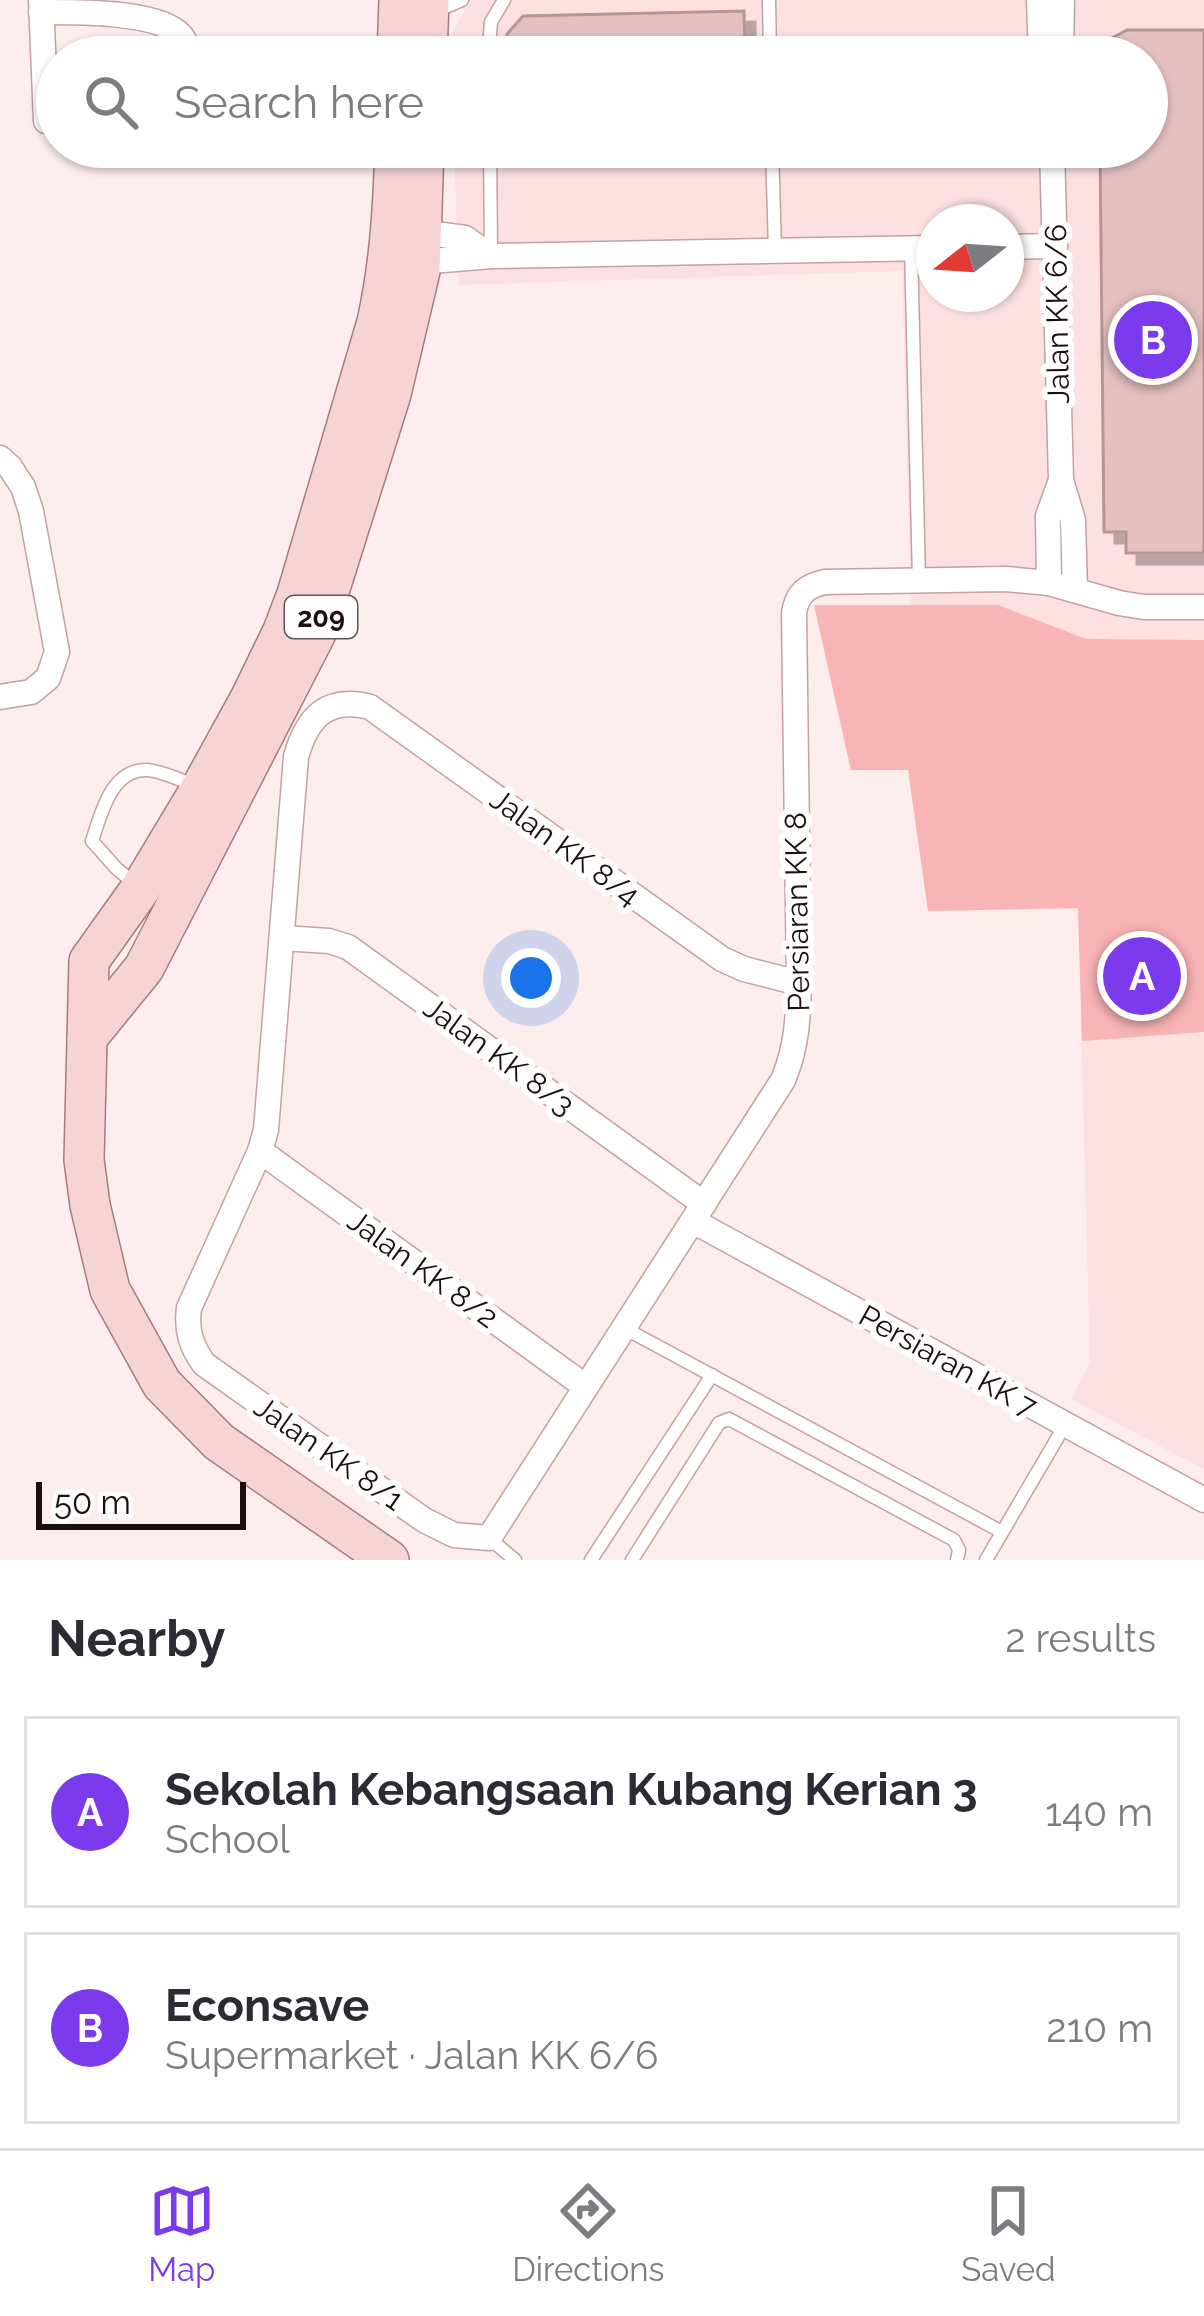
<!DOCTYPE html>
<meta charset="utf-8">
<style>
:root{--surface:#fff;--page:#f7f7f7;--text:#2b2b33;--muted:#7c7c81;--line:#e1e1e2;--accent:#7c3aed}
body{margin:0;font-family:Raleway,sans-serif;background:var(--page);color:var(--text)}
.compass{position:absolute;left:916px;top:204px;width:108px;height:108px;border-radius:50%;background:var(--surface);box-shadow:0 3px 9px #0004;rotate:253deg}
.scale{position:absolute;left:36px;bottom:30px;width:210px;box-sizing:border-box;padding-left:12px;border:6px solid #1a0e0e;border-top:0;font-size:33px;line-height:42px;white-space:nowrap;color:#1a0e0e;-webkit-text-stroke:9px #fefefe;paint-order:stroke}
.you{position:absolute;left:531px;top:978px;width:42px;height:42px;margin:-30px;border:9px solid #fff;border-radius:50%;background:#1a73e8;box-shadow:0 0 0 18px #1a73e833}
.badge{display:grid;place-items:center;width:78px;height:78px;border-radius:50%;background:var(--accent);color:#fff;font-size:39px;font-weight:700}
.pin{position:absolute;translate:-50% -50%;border:6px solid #fff;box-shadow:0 3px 12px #0006}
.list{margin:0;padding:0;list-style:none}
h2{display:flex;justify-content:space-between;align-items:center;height:156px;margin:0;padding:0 48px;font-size:51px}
h2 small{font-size:39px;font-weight:400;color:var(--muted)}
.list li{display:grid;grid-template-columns:78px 1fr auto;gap:36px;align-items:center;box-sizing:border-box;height:192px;margin:0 24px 24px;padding:0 24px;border:3px solid var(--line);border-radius:0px}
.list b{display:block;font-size:45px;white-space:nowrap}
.list p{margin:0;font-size:39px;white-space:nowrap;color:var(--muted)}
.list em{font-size:39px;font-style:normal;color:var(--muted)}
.icon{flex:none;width:66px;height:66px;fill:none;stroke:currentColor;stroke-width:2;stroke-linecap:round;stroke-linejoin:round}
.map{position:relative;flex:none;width:1204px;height:1560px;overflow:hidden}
.search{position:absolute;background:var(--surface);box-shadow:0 3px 9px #0004;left:36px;right:36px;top:36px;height:132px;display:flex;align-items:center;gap:30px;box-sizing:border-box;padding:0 42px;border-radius:66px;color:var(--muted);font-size:45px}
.sheet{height:588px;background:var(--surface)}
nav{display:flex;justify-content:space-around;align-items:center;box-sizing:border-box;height:168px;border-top:3px solid var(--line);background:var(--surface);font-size:33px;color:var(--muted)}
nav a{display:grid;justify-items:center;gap:6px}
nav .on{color:var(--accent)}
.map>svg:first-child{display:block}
.built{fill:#fde0e0;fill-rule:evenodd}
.green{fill:#f9b4b5}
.building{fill:#e5c0c0;stroke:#b89494;stroke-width:3;filter:url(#shadow)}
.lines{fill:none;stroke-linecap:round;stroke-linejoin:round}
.lane-casing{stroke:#c5a1a1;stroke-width:15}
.street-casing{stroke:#c5a1a1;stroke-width:27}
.primary-casing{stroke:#a67c7c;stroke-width:42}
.lane{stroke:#fff;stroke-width:12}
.street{stroke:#fff;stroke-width:24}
.primary{stroke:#f7d4d4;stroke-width:39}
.labels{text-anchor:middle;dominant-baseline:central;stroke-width:12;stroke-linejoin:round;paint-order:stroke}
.shield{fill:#fefefe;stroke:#5e5656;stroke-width:3}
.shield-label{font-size:27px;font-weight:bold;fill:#1a0e0e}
.street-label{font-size:30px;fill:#1a0e0e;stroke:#fefefe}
</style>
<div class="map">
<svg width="1204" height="1560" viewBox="0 0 1204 1560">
<defs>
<filter id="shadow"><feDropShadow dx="11" dy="11" stdDeviation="0" flood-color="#0004"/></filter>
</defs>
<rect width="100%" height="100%" fill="#fdeded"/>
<path class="built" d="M470,0H1204V1469L1071,1399L1090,1363L1078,909L928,911L908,769L851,770L814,605H911L902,271L459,285L454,147H1147V57H451L450,37ZM934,222H1006V294H934Z"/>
<path class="green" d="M814,605H998L1086,639L1204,640V1032L1082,1041L1078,908L928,911L908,770H851Z"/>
<g class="building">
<path d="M744,11L745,57H509L507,34L523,16Z"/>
<path d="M1127,30H1204V553H1126V532H1104L1100,147H1147V57H1100L1110,39Z"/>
</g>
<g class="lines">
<g class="lane-casing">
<g id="lane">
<path d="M769,0L770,57"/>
<path d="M436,11L462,0"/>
<path d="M488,57L491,22L504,0"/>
<path d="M490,147L491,254"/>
<path d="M772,147L775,250"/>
<path d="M911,248L919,580"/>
<path d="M135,884L116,868L92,841C101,814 111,769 147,770C163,771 179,780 194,785"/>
<path d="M624,1328L1002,1532"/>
<path d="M489,1538L515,1560"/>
<path d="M591,1560L712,1375"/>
<path d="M632,1560L719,1423L729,1419L954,1540L959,1550L957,1560"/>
<path d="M986,1560L1065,1425"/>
</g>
</g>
<g class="street-casing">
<g id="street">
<path d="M41,0L46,121"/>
<path d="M1039,0L1041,57"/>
<path d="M41,12C74,12 151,11 177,32C185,38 187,47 190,57"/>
<path d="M1061,57L1062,0"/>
<path d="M1052,147L1061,480L1073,520L1075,590"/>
<path d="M421,232L465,238L491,256"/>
<path d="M1006,247L1055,246"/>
<path d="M420,262L491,256L934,248"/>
<path d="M0,458L10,467L23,487L31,511L57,652L48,678L31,692L0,697"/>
<path d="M1049,583L1048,516L1061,480"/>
<path d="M283,938L329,941L348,947L704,1204"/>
<path d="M799,983L744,969L722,959L370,707C327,696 307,717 296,757L266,1130L260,1151L189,1308C186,1330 191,1346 204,1364L424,1520L454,1535L489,1538L783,1080C797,1047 798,1019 799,983L794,613C797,594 806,586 825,582L1006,579L1049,583L1119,603L1144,607H1204"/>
<path d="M260,1151L586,1387"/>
<path d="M693,1221L1204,1500"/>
</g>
</g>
<g class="primary-casing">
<g id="primary">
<path d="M397,57L399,0"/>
<path d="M427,57L429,0"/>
<path d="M87,1038L144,968L316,633L391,394L420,271L424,147"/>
<path d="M389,1560L219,1442L162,1384L110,1290L90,1205L84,1160L89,961L141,888L201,788L250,699L283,631L297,594L377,322C390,263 393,207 395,147"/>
</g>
</g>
<use href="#lane" class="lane"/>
<use href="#street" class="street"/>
<use href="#primary" class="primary"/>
</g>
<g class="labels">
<rect class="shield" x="285" y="596" width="72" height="42" rx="9"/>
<g class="shield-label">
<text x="321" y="617">209</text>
</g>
<g class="street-label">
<text transform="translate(1057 314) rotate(-91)">Jalan KK 6/6</text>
<text transform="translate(565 847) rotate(36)">Jalan KK 8/4</text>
<text transform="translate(797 912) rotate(-91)">Persiaran KK 8</text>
<text transform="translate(499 1056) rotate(36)">Jalan KK 8/3</text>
<text transform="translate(423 1269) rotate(36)">Jalan KK 8/2</text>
<text transform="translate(948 1361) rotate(29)">Persiaran KK 7</text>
<text transform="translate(329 1453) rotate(35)">Jalan KK 8/1</text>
</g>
</g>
</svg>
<svg class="compass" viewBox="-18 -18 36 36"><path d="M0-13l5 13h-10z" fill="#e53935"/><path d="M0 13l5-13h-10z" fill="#7c7c81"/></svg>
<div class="scale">50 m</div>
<div class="you"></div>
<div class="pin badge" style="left:1142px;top:976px">A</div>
<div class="pin badge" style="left:1153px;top:340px">B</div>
<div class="search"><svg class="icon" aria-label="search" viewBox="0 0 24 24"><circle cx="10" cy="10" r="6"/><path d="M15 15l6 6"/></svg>Search here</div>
</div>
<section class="sheet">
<h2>Nearby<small>2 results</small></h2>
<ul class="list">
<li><span class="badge">A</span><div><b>Sekolah Kebangsaan Kubang Kerian 3</b><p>School</p></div><em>140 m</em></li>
<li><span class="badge">B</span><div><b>Econsave</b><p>Supermarket · Jalan KK 6/6</p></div><em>210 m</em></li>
</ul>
</section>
<nav>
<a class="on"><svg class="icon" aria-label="map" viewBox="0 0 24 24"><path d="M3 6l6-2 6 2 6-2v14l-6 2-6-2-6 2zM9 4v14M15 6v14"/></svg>Map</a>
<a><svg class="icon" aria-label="directions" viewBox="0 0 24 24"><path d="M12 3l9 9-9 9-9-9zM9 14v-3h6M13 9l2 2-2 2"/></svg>Directions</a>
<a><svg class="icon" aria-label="saved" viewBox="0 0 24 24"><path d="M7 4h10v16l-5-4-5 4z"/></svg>Saved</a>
</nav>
